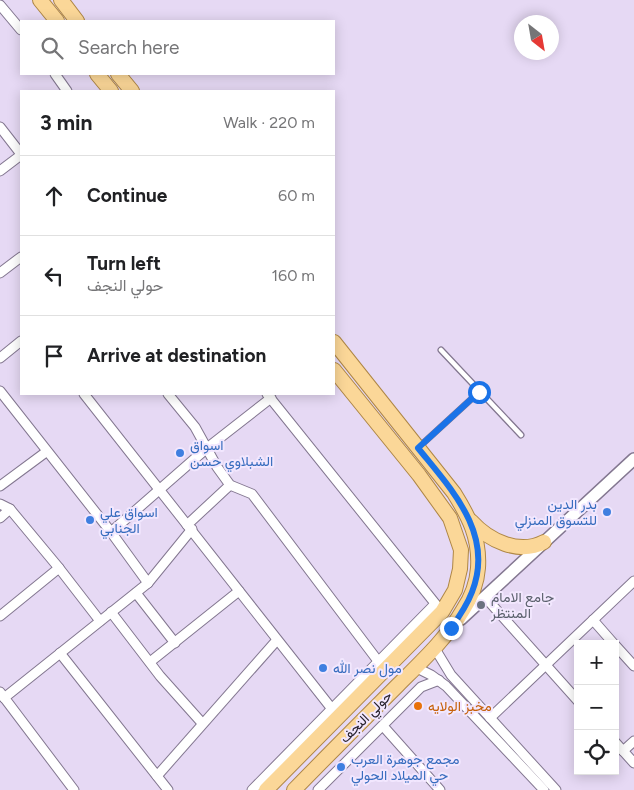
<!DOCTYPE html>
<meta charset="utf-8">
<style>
:root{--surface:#fff;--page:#f2f2f2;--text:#202124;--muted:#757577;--line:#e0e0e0}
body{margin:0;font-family:Figtree,Vazirmatn,sans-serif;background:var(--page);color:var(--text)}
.controls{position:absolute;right:15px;bottom:15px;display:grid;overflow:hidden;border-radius:0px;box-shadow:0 2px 12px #0003}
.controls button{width:45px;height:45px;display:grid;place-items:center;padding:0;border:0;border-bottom:1px solid var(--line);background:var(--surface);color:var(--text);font:25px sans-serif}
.compass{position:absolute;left:514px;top:15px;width:45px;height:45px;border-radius:50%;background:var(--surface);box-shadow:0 2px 12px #0003;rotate:149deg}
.stop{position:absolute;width:15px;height:15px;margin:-11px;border:4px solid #1a73e8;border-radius:50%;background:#fff}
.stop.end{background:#1a73e8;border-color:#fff;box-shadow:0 1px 5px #0008}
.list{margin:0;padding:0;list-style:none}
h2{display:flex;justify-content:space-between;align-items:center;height:65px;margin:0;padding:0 20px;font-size:21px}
h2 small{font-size:16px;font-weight:400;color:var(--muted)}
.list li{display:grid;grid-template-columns:32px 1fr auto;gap:15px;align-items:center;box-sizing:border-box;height:80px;padding:0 20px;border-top:1px solid var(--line)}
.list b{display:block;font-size:19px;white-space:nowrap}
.list p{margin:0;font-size:16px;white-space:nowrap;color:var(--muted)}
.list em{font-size:16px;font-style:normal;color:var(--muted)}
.icon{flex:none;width:28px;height:28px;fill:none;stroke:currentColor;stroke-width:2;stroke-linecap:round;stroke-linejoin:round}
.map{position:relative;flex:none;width:634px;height:790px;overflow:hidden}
.search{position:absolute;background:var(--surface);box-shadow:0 2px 12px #0003;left:20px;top:20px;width:315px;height:55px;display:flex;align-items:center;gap:12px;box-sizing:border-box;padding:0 18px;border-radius:0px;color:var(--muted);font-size:19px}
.panel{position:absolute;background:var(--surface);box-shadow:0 2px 12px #0003;left:20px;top:90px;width:315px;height:305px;border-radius:0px}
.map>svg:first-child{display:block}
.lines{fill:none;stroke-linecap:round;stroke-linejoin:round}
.service-casing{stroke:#837790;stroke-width:7}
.minor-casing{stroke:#837790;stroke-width:11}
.tertiary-casing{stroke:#837790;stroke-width:14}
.primary-casing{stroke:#af8746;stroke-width:16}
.service{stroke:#fff;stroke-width:4.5}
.minor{stroke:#fff;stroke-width:9}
.tertiary{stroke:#fff;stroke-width:11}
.primary{stroke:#fbd798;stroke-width:14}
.route{stroke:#1a73e8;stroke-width:6}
.shop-dot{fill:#3f7fe0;stroke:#f2e7fe;stroke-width:2}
.worship-dot{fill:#6b7280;stroke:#f2e7fe;stroke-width:2}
.food-dot{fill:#e8710a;stroke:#f2e7fe;stroke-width:2}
.labels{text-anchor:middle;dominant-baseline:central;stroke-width:4;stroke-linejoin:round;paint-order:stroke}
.shop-label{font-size:14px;fill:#366cbe;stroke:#f2e7fe;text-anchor:start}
.worship-label{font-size:14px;fill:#5b616d;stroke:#f2e7fe;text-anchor:start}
.food-label{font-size:14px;fill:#c56008;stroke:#f2e7fe;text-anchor:start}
.street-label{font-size:14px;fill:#27222d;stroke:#f2e7fe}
</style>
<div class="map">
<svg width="634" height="790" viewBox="0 0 634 790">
<rect width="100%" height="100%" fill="#e6d9f4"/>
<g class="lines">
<g class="service-casing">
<g id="service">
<path d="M441,350L521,435"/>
<path d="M419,447L479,392"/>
</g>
</g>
<g class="minor-casing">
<g id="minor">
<path d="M0,5L21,30"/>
<path d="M55,74L67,91"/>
<path d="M0,127L21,154"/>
<path d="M0,171L21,155"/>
<path d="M0,273L21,257"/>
<path d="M0,358L21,341"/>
<path d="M0,391L111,532L148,583"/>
<path d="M84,394L332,709"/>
<path d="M168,394L195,427L217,467L230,485L252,494L378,661"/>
<path d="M267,394L442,612"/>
<path d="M0,486L46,452"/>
<path d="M0,504L10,509L59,568L100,621"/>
<path d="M0,518L10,509"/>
<path d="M187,525L230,485"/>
<path d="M111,532L207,448L271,398"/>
<path d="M136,593L175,643"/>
<path d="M485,597L578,701"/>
<path d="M111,612L160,676L202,723"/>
<path d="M0,616L59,568"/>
<path d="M593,620L614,644"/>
<path d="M615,645L634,666"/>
<path d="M434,647L451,675L556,790"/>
<path d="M60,653L168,790"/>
<path d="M150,662L239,591"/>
<path d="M415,667L431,675L446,686L544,790"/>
<path d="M0,692L74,790"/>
<path d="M4,698L148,583L192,529"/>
<path d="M490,718L634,581"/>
<path d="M383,726L440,790"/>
<path d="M615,742L634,763"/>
<path d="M623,751L634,741"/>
<path d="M157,776L277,640"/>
<path d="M252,790L435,604"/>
<path d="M318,790L421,687L439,680"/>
</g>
</g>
<g class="tertiary-casing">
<path id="tertiary" d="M461,619L634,459"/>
</g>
<g class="primary-casing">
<g id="primary">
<path d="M40,0L57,21"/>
<path d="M61,0L77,21"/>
<path d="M97,74L111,91"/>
<path d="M118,74L132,91"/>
<path d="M471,521C489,541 519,555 544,542"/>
<path d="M266,790L442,612L455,590L460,569L461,550L450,518L419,475L334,370"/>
<path d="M294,790C328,755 363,720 398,685C421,662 447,638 463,610C471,598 477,582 478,568C480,538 469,517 454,493L334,342"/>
</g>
</g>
<use href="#service" class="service"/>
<use href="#minor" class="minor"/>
<use href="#tertiary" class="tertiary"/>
<use href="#primary" class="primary"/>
</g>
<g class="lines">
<path class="route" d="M451,628C459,617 467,605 472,592C495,534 451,489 418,448L479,392"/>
</g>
<g class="shop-dot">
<circle cx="180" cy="453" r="5"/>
<circle cx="607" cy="512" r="5"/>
<circle cx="90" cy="520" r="5"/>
<circle cx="323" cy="668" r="5"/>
<circle cx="341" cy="767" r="5"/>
</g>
<circle class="worship-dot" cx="481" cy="605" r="5"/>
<circle class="food-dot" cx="418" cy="706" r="5"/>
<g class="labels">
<g class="shop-label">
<text x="190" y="445">اسواق<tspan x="190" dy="16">الشبلاوي حسن</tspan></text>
<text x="597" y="504" text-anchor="end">بدر الدين<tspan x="597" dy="16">للتسوق المنزلي</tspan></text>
<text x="100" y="512">اسواق علي<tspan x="100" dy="16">الجنابي</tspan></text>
<text x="333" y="668">مول نصر الله</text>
<text x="351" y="759">مجمع جوهرة العرب<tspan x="351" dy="16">حي الميلاد الحولي</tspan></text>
</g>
<g class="worship-label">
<text x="491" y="597">جامع الامام<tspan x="491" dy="16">المنتظر</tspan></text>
</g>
<g class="food-label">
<text x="428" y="706">مخبز الولايه</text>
</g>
<g class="street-label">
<text transform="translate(366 717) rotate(-45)">حولي النجف</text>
</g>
</g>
</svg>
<div class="controls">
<button>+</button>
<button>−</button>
<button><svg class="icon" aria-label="locate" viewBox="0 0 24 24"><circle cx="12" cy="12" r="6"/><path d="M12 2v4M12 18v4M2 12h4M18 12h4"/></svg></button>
</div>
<svg class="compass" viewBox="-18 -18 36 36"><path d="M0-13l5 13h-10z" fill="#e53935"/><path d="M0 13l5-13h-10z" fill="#757577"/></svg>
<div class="stop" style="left:479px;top:392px"></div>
<div class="stop end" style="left:451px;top:628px"></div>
<div class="search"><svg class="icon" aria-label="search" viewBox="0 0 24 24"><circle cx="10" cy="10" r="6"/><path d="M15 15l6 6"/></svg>Search here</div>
<section class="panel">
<h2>3 min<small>Walk · 220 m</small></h2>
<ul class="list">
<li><svg class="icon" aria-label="ahead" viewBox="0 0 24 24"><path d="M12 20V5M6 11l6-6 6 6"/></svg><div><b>Continue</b></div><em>60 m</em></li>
<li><svg class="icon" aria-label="left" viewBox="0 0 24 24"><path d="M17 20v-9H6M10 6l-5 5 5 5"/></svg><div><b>Turn left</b><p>حولي النجف</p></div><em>160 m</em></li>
<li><svg class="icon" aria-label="arrive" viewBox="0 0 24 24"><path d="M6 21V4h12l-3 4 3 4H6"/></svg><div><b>Arrive at destination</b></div></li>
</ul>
</section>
</div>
